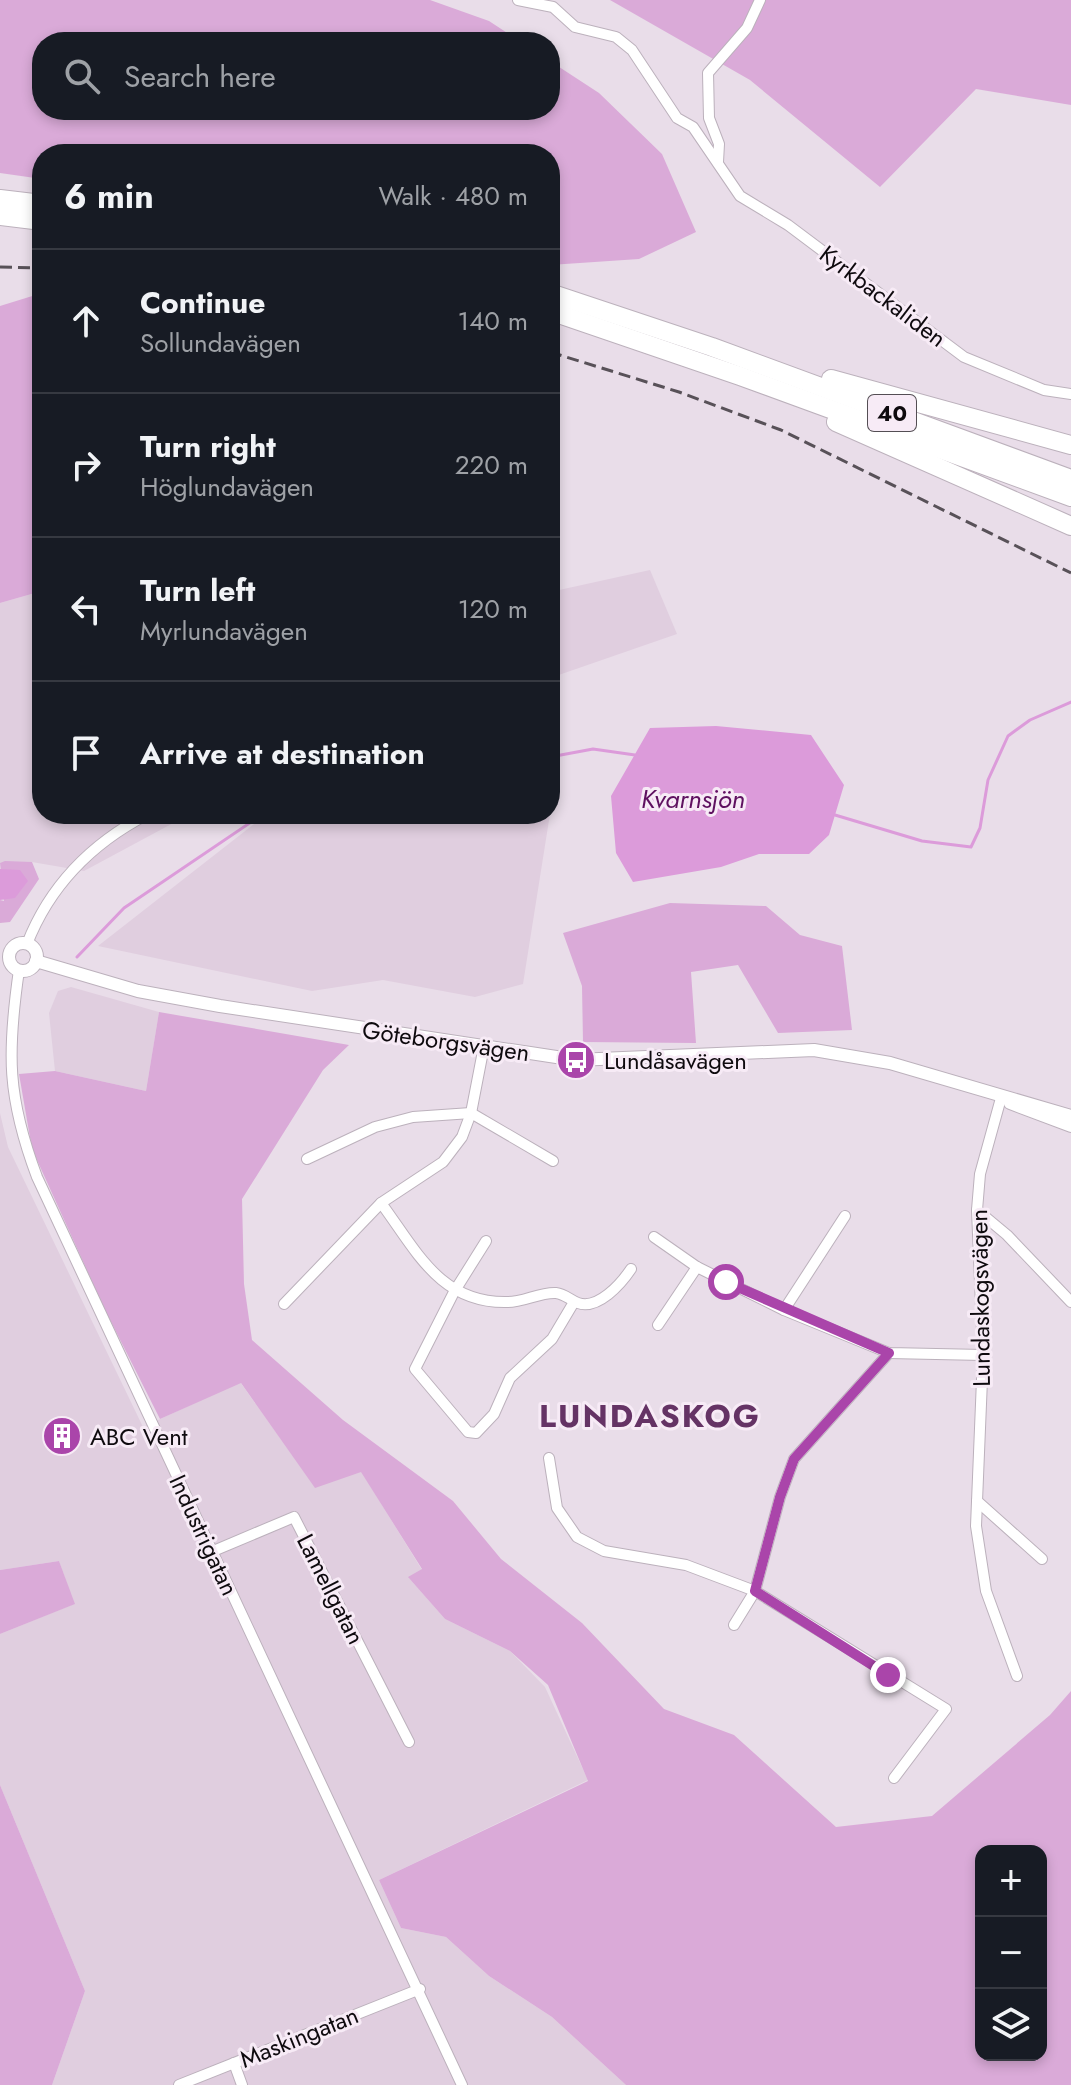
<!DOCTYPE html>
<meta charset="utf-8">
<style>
:root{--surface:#171b24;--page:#20242c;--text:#f1f3f6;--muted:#9ea1a6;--line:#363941}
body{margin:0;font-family:Jost,sans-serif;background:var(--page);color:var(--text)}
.controls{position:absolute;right:24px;bottom:24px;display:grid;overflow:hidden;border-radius:16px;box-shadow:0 4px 12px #0003}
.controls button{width:72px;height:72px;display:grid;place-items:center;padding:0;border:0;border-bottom:2px solid var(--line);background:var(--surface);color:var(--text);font:40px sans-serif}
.stop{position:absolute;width:24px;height:24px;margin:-18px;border:6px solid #aa45aa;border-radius:50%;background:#fff}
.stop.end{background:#aa45aa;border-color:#fff;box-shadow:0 2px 8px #0008}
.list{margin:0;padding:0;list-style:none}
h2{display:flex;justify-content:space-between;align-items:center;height:104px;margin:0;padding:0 32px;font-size:34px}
h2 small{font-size:26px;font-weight:400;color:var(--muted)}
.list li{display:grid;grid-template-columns:52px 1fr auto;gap:24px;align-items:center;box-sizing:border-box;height:144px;padding:0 32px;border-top:2px solid var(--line)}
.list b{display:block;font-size:30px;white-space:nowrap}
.list p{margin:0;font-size:26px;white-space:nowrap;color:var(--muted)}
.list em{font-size:26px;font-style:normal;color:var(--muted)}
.icon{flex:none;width:44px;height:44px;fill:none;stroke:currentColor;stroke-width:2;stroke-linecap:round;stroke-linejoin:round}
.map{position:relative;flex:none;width:1071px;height:2085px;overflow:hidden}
.search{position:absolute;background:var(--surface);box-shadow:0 4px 12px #0003;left:32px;top:32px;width:528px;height:88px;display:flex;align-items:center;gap:20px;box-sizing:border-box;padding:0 28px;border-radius:32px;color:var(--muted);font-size:30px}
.panel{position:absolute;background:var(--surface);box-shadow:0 4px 12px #0003;left:32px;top:144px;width:528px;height:680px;border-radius:32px}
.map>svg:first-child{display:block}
.built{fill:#e0cedf}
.green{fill:#daaad8;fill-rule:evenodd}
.water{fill:#dc9bda}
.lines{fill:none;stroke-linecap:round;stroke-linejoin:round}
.stream{stroke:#dc9bda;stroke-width:3}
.minor-casing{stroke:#bcb1bc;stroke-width:12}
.tertiary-casing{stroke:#bcb1bc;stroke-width:14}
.motorway-casing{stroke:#bcb1bc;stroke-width:20}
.minor{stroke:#fff;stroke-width:10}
.tertiary{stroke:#fff;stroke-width:12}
.motorway{stroke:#fff;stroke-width:18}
.rail{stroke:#585158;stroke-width:3;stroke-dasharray:12 6;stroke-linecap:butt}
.route{stroke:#aa45aa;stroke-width:10}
.labels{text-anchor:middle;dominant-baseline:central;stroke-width:6;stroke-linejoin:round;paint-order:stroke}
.shield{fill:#f7ebf6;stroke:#544e54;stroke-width:2}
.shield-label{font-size:22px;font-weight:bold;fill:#0e0a0e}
.street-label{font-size:24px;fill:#0e0a0e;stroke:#f7ebf6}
.poi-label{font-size:24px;fill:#0e0a0e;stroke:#f7ebf6;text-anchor:start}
.water-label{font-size:26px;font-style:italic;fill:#5f1160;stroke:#f7ebf6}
.district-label{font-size:32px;font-weight:bold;letter-spacing:2px;fill:#653365;stroke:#f7ebf6}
</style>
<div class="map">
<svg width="1071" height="2085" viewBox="0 0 1071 2085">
<rect width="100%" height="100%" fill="#e9dde9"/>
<g class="built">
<path d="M650,570L677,634L550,678V592Z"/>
<path d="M42,591V814H190L84,871L32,862L0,863V603Z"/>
<path d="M267,814H550L523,984L475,997L383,980L312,991L98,946Z"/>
<path d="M71,987L159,1012L146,1091L55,1071L49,1013L58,991Z"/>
<path d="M0,1113L8,1147L143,1427L240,1382L315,1487L361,1471L422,1570L409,1578L445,1619L510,1651L545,1687L588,1780L379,1880L401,1928L446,1937L489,1976L552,2017L626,2085H52L85,1991L0,1785V1634L74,1604L59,1561L0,1570Z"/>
</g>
<g class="green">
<path d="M0,0H430L489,21L521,42H42V110H550V61L599,93L662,154L696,232L639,259L550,265V154H42V179L0,173Z"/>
<path d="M610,0H1071V105L976,89L880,187L750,80Z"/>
<path d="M42,293V591L0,603V306Z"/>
<path d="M5,861L32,862L39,879L10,922L0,923V900L4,901L0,863Z"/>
<path d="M670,903L766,906L800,935L842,946L852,1030L778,1033L738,965L691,972L696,1043L583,1042L582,986L563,933Z"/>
<path d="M159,1012L349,1045L323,1070L242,1199L244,1284L252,1340L343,1420L453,1501L501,1559L582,1623L664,1709L734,1735L836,1827L932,1816L1050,1715L1071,1691V2085H626L552,2017L489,1976L446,1937L401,1928L379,1880L588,1781L548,1685L510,1651L445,1619L408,1577L422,1569L361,1472L315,1488L241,1383L160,1419L104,1308L32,1149L19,1074L55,1071L146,1091ZM981,1851H1041V2055H981Z"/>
<path d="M59,1561L75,1604L0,1634V1570Z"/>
<path d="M0,1785L85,1991L52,2085H0Z"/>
</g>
<g class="water">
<path d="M716,726L811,735L844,785L829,835L809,854H759L721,867L633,882L616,853L611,796L650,728Z"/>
<path d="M0,869L20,870L28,881L15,898L0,900Z"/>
</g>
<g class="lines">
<g class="stream">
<path d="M550,757L593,749L635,755"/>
<path d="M835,815L922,841L971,847L980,828L988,780L1008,736L1030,720L1071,702"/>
<path d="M77,957L124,908L263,814"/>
</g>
<g class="minor-casing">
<g id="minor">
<path d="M518,0L553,7L575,27L616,37L632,50L677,118L693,127L740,196L788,225L964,357L1044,390L1071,394"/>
<path d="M718,162L719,144L709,118L708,73L747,28L760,0"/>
<path d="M27,944C50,885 92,843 148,814"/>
<path d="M19,970C7,1053 7,1097 37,1177L462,2085"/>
<path d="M1001,1098L980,1174L977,1210L983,1355L976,1526L986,1591L1017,1676"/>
<path d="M307,1159L375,1127L413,1117L471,1113L553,1161"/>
<path d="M381,1203C416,1250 440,1304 508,1302C524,1302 540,1292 556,1293C565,1294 570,1300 578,1303C598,1310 621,1284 631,1269"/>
<path d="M977,1210L1007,1235L1071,1302"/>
<path d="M654,1237L697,1267L784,1310L889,1353L983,1355"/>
<path d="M486,1241L454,1292L415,1369L468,1432L476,1433L494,1414L510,1378L552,1339L574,1302"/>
<path d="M284,1304L381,1203L443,1162L462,1137L471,1113L484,1046"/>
<path d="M784,1310L845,1216"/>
<path d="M658,1325L697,1267"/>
<path d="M549,1458L557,1508L577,1537L604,1551L686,1565L755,1591L946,1709L894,1778"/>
<path d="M977,1501L1042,1559"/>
<path d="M211,1552L294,1517L409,1742"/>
<path d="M734,1625L755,1591L780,1497L794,1459L889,1353"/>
<path d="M234,2063L242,2085"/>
<path d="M179,2085L420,1989"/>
</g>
</g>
<g class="tertiary-casing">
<g id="tertiary">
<circle cx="23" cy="957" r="14"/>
<path d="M36,961L138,991L220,1006L576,1060L814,1050L890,1063L1071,1116"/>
<path d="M1010,1103L1071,1126"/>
</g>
</g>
<g class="motorway-casing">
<g id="motorway">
<path d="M0,199L42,204"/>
<path d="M0,216L42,221"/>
<path d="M550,293L712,347L1071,479"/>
<path d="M550,311L740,376L1071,497"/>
<path d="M831,379L1071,445"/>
<path d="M836,422L1071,526"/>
</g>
</g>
<use href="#minor" class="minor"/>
<use href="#tertiary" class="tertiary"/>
<use href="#motorway" class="motorway"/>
<g class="rail">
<path d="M0,267L42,268"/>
<path d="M550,352L679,392L781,430L1071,573"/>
</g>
</g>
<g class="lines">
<path class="route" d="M726,1282L889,1353L794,1459L780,1497L755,1591L888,1675"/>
</g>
<defs>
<g id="bus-disc" transform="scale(2)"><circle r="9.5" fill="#aa45aa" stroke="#f7ebf6"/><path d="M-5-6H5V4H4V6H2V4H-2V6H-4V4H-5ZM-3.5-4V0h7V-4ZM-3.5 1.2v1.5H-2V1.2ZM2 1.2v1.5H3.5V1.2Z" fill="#fff"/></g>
<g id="building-disc" transform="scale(2)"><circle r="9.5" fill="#aa45aa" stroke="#f7ebf6"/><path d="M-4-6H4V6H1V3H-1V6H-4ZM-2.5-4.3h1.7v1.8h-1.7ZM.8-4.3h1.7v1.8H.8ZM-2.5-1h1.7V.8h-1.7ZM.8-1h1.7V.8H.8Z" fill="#fff"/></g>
</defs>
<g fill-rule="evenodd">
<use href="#bus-disc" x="576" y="1060"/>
<use href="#building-disc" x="62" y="1436"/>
</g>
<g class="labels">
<rect class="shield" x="868" y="395" width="48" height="36" rx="6"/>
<g class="shield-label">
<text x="892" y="413">40</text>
</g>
<g class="street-label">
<text transform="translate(883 296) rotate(37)">Kyrkbackaliden</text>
<text transform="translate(446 1041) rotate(8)">Göteborgsvägen</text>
<text transform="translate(980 1298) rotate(-91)">Lundaskogsvägen</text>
<text transform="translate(204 1535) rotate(65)">Industrigatan</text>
<text transform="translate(331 1589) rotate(63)">Lamellgatan</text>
<text transform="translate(299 2037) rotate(-22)">Maskingatan</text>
</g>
<g class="poi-label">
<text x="604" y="1060">Lundåsavägen</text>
<text x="90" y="1436">ABC Vent</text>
</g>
<g class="water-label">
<text x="693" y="799">Kvarnsjön</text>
</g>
<g class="district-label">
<text x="650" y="1416">LUNDASKOG</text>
</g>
</g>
</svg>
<div class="controls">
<button>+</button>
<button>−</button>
<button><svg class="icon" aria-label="layers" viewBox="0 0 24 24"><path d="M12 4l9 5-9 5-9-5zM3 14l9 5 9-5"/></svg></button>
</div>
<div class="stop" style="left:726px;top:1282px"></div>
<div class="stop end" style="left:888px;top:1675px"></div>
<div class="search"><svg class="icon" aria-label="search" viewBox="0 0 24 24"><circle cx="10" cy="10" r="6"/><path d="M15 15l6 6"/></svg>Search here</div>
<section class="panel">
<h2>6 min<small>Walk · 480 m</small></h2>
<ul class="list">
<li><svg class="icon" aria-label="ahead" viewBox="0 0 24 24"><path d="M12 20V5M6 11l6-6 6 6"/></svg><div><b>Continue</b><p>Sollundavägen</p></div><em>140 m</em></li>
<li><svg class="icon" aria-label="right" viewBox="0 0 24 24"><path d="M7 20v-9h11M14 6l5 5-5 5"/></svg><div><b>Turn right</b><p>Höglundavägen</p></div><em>220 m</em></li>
<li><svg class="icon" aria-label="left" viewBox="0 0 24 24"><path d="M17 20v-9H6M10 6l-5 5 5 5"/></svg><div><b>Turn left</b><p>Myrlundavägen</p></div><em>120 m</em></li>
<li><svg class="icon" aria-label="arrive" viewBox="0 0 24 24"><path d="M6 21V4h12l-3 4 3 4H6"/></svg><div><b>Arrive at destination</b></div></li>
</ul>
</section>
</div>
